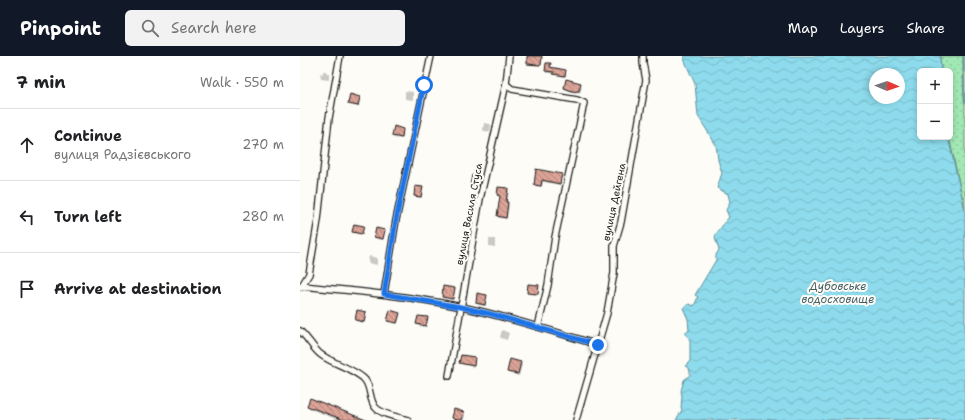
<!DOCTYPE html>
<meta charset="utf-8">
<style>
:root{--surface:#fff;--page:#f2f2f2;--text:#202124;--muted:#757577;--line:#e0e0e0;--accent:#111827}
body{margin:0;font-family:"Shantell Sans",sans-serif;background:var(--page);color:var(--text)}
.controls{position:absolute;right:12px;top:12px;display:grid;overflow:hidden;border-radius:6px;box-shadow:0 2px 6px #0003}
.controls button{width:36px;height:36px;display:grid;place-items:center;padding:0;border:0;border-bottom:1px solid var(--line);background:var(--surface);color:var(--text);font:20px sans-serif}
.compass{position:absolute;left:569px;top:12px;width:36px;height:36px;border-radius:50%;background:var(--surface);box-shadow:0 2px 6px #0003;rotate:92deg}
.stop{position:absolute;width:12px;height:12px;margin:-9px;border:3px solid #1a73e8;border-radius:50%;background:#fff}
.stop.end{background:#1a73e8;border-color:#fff;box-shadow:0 1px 4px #0008}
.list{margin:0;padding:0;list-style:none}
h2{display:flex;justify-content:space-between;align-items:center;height:52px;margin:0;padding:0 16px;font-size:17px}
h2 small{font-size:13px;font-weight:400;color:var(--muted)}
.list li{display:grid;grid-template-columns:26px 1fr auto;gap:12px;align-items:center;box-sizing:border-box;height:72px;padding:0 16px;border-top:1px solid var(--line)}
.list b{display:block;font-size:15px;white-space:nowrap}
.list p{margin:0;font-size:13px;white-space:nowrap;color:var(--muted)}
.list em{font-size:13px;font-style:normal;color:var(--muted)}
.icon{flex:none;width:22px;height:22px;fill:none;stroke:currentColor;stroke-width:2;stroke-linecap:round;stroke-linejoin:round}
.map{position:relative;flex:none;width:665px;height:364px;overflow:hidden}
header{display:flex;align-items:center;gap:24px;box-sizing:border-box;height:56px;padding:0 20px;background:var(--accent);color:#fff}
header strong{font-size:19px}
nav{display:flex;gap:22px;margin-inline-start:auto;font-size:14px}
.search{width:280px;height:36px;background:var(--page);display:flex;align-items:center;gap:10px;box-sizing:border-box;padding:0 14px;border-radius:6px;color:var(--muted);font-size:15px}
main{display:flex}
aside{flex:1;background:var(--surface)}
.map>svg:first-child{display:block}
.green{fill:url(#green-dots);stroke:#5f8268}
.water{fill:url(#water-waves);stroke:#608f99;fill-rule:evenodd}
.shadow{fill:#0003}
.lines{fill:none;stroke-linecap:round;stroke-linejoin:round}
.stream{stroke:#608f99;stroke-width:1.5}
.building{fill:url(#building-back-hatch);stroke:#1c1c1c}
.minor-casing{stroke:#1c1c1c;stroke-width:8}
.minor{stroke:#fdfcf7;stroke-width:5.5}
.route{stroke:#1a73e8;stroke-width:5}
.labels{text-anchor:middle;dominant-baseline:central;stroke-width:4;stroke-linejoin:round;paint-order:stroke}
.street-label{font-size:10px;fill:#1c1c1c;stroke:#fdfcf7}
.water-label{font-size:11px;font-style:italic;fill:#445f65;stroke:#fdfcf7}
</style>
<header>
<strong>Pinpoint</strong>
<div class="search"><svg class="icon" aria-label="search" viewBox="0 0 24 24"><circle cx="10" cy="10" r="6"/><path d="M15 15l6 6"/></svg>Search here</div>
<nav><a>Map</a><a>Layers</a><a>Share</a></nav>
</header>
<main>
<aside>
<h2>7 min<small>Walk · 550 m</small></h2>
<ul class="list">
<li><svg class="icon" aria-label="ahead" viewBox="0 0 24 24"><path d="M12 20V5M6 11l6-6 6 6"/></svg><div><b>Continue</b><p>вулиця Радзієвського</p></div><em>270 m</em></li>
<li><svg class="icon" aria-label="left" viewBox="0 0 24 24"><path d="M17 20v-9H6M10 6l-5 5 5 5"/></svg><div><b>Turn left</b></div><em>280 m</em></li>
<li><svg class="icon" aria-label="arrive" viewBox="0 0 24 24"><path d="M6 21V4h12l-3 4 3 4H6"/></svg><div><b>Arrive at destination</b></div></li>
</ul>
</aside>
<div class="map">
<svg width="665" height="364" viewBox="0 0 665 364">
<defs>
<pattern id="green-dots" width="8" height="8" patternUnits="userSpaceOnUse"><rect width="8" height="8" fill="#a2e8b4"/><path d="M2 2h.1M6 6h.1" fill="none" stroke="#8bc69a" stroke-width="1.8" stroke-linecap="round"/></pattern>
<pattern id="water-waves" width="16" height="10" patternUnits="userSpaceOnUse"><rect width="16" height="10" fill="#8ddbec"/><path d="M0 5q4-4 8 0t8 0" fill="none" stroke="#79bbca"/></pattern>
<pattern id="building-back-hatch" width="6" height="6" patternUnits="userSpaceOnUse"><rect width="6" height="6" fill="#dca397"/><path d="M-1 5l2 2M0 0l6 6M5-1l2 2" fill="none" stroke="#b2847a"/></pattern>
</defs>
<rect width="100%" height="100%" fill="#fdfcf7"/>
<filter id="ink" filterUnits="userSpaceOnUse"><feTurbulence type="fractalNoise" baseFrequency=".025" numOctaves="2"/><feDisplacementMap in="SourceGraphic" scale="8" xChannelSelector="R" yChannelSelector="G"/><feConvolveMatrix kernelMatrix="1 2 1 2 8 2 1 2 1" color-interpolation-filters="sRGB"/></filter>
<g filter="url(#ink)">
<path class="green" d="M640,0H665V154L649,81H650V15H641Z"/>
<path class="water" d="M384,0H640L641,15H620V81H648L665,154V364H376L382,354L381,351L382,340L381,335L384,324L390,319V316L389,312L385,310L390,305V284L385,276L389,275L388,263L383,252L389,248L394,250L398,241L395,239L416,204V199L419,194L415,182L416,178L429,161L426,154L430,146L428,138L417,132L422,117L418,104L416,89L398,60L395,28L384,3ZM575,18H599V42H575Z"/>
<g class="shadow">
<path d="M230,0L242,1L241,10L229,9L228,7Z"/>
<path d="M250,8L251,12L265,15V21L255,19L254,17H247L246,15Z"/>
<path d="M23,15H26L27,18H29V24L21,23L20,17L23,18Z"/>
<path d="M280,28L282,31L280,38L277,37V38L266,34L265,32Z"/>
<path d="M105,35L113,36V44L105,43Z"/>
<path d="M59,42L60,43L58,51L50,49L49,48Z"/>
<path d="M184,67L190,68L191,69L190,76L184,75L183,74Z"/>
<path d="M103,74L102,83L93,82V80Z"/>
<path d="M237,115L261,119L260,129L243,126L242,131L236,130Z"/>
<path d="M179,121L178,133L172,131L171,130Z"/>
<path d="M122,132V142L115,141V140Z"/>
<path d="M208,133L209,135L207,147L209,149L207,163L199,162L198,160L201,142L198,139Z"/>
<path d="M63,171L62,179L54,177L53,176Z"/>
<path d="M77,173L84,175L85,176L83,184L76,183L75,181Z"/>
<path d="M189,183H195V191L189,190Z"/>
<path d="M69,200L77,202V209L68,207Z"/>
<path d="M239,230V239L229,238L228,237Z"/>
<path d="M154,233L153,244L144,242L143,241Z"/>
<path d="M186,239V250L178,249L177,247Z"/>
<path d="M66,257L65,267L57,265L56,263Z"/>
<path d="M99,257L100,259L98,268L89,266L88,265Z"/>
<path d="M127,262V271L118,270L117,268Z"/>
<path d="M202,274L209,277L207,284L201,282L200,281Z"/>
<path d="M175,302L174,311L161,308V307Z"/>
<path d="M220,306L222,309L219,320L210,318L208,316Z"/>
<path d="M8,350L64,364H38L10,353Z"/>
<path d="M164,356L165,359L164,364H154L153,362Z"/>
</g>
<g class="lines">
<path class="stream" d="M663,0L664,42L665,47"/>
</g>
<g class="building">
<path d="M227,0H242L241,9L227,8Z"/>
<path d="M246,7H251L250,11L266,14L265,20L253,18L254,16L245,15Z"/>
<path d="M266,23L281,27L279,35H276L275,36L264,32Z"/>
<path d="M50,38L60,41L58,50L48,48Z"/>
<path d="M94,70L103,73L102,82L92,80Z"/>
<path d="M236,113L262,118L260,128L242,124L241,130L234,129Z"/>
<path d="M172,119L180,120L178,132L170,130Z"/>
<path d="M115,130L123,131L121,141L114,140Z"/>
<path d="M198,131L208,132L206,146H208L206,162L197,160L200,140L197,139Z"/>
<path d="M54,168L64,170L62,178L52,176Z"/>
<path d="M76,172L85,174L83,183L74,181Z"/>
<path d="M228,228L239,229L238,238L227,237Z"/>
<path d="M143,230L155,232L153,243L142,241Z"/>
<path d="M177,237L187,239L185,249L176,247Z"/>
<path d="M57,254L66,256L64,266L55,264Z"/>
<path d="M90,254L100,257L97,267L87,265Z"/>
<path d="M118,260L128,261L126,270L116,268Z"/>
<path d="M161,299L175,301L174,310L159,307Z"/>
<path d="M210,303L221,306L218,318L207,316Z"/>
<path d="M10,342L66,364H44L7,350Z"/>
<path d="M154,353L164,356L162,364H157L152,362Z"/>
</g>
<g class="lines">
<g class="minor-casing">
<g id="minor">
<path d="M206,28L212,33L277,44L284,47L255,181L248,229L238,271"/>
<path d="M2,230C56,235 110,240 162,251C208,261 253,275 298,289"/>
<path d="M1,231L9,218L18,164L29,62L40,0"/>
<path d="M84,238L96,164L131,0"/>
<path d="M0,275C8,282 12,291 20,298C33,308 50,311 63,322C72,329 68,344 76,352C83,359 98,361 108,364"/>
<path d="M149,320L180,143L206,28L209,0"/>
<path d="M276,364L307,257L314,217V190L321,166L346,24L343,7V0"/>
</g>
</g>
<use href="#minor" class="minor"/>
</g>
</g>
<g class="lines" filter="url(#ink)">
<path class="route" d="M124,29L96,164L84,238L161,251L191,258L298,289"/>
</g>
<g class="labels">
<g class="street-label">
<text transform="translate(314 146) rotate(-78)">вулиця Дейгена</text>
<text transform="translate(169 158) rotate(-79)">вулиця Василя Стуса</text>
</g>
<g class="water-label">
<text x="538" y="230">Дубовське<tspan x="538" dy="13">водосховище</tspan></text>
</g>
</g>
</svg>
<div class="controls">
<button>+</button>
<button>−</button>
</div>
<svg class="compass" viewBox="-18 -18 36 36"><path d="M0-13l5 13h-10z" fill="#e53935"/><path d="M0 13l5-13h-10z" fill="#757577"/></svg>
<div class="stop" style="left:124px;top:29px"></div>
<div class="stop end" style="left:298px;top:289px"></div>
</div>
</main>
